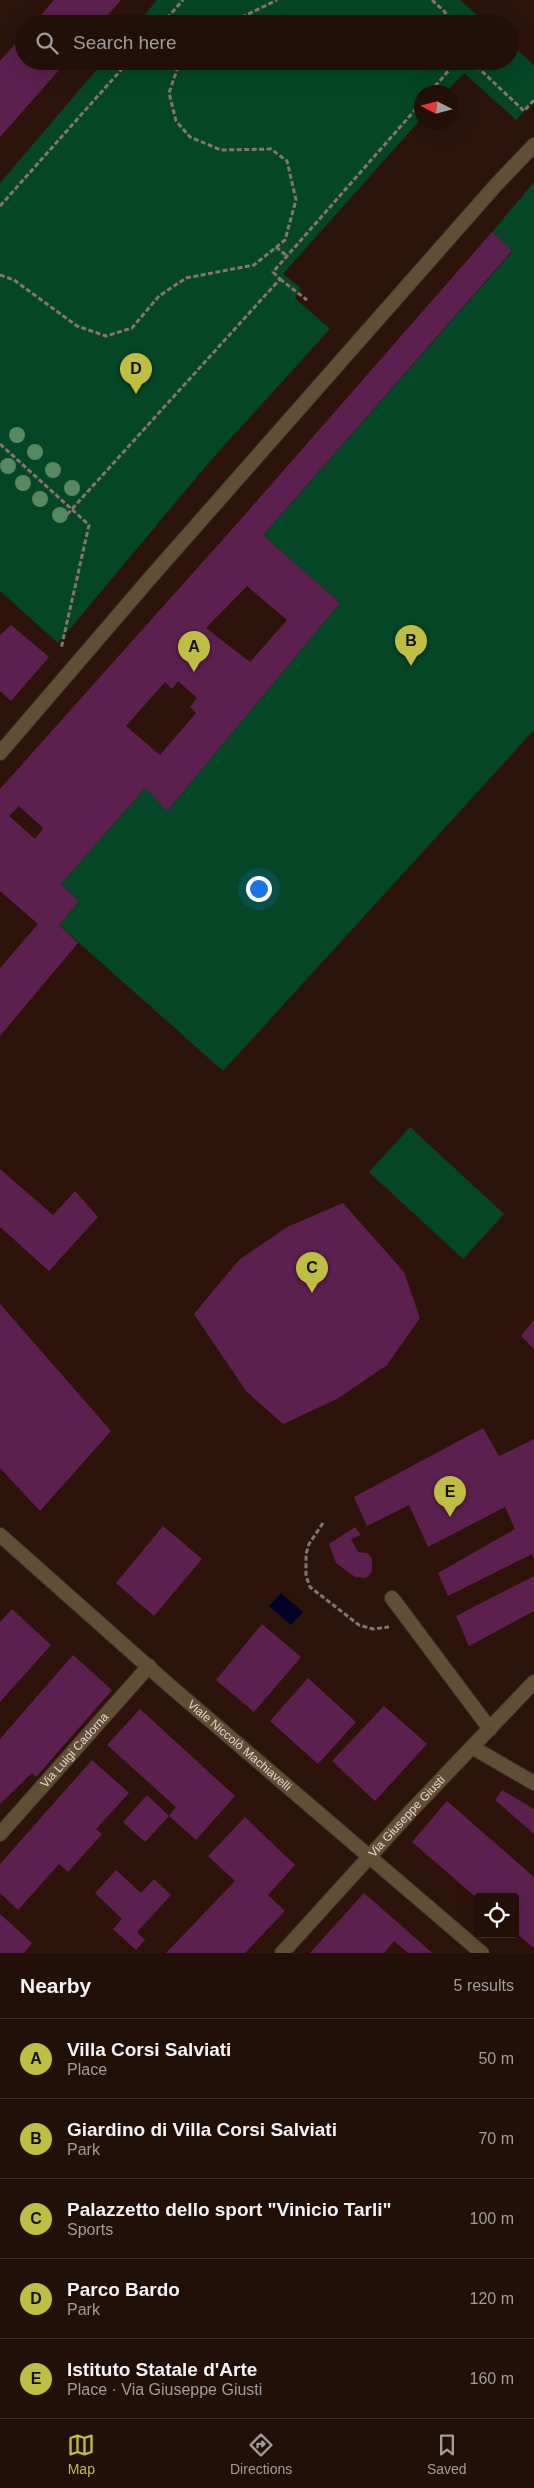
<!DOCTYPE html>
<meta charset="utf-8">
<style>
:root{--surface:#210f08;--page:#2d1d16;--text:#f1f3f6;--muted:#a29c9c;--line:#3e2f29;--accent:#bebf42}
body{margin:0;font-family:Helvetica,sans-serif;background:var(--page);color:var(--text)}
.controls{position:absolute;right:15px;bottom:15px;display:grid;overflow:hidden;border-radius:5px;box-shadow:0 5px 20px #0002}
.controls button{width:45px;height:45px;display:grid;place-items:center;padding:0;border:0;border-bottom:1px solid var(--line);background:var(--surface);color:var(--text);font:25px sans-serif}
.compass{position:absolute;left:414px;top:85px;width:45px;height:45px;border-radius:50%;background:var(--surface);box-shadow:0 5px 20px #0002;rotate:276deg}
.you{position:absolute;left:258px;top:888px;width:18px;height:18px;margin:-12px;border:4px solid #fff;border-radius:50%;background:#1a73e8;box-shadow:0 0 0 8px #1a73e833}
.badge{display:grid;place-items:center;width:32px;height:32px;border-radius:50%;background:var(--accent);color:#111;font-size:16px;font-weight:700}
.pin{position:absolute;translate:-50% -41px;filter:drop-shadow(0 1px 2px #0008)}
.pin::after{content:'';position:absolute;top:26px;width:18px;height:15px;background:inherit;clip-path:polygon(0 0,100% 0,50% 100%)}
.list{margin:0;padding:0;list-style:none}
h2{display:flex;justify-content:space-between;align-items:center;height:65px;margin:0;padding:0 20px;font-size:21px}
h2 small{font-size:16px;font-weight:400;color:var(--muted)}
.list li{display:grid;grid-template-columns:32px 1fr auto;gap:15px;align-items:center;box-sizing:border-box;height:80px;padding:0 20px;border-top:1px solid var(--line)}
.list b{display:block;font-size:19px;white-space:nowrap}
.list p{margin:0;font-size:16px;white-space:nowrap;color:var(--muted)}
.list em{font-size:16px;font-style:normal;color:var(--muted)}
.icon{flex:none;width:28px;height:28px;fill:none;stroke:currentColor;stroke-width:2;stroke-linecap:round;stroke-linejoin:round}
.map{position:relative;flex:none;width:534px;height:1953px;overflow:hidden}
.search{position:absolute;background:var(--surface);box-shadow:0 5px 20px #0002;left:15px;right:15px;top:15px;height:55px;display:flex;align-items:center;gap:12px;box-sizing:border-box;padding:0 18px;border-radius:28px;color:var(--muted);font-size:19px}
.sheet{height:465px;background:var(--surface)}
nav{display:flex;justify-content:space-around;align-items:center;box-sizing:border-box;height:70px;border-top:1px solid var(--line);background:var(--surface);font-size:14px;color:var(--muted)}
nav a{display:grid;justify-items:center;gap:2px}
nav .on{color:var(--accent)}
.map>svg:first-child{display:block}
.green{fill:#044626}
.water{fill:#000027}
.building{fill:#5b204f;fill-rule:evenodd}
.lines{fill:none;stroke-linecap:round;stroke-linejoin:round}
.service-casing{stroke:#462f26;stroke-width:16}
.minor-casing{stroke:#462f26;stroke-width:16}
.path{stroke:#89746d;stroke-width:3;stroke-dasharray:5 2.5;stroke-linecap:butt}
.service{stroke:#624e34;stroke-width:14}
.minor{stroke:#624e34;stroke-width:14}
.tree{fill:#578860}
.labels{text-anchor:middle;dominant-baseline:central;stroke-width:5;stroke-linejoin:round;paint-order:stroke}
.street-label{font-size:12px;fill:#e7d5cf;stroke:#220b04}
</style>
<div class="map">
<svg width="534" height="1953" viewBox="0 0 534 1953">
<rect width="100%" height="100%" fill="#2c140b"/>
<g class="green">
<path d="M157,0H460L487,24H137Z"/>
<path d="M510,44L534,65V100L516,120L464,73L446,92H422L421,119L283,274L301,288L295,298L330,329L212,459L58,643L0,591V183L104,61H510Z"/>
<path d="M534,182V730L223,1071L59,925L79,901L61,884L145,788L167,811L340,603L263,535L512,252L492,232Z"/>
<path d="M410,1127L504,1214L463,1259L369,1172Z"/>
</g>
<path class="water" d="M281,1593L303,1612L291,1625L269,1606Z"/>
<g class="building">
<path d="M54,0H121L100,24H33Z"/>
<path d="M24,34V61H67L0,137V61Z"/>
<path d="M492,232L512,251L263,535L340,603L167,811L145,788L61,884L79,901L59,925L78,943L0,1036V968L38,924L0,891V789L242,518ZM247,586L287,620L250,662L206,628ZM178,681L197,698L190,707L196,713L160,755L126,726L165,682L172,689ZM19,806L43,828L35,839L9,816Z"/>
<path d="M11,625L49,657L11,701L0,691V635Z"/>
<path d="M0,1169L53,1215L75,1191L98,1217L49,1271L0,1227Z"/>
<path d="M343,1203L404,1272L420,1318L387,1365L337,1399L283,1424L246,1391L194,1314L239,1260L287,1227Z"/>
<path d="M0,1304L111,1431L40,1511L0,1468Z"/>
<path d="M534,1320V1349L521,1336Z"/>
<path d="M483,1428L499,1456L534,1439V1559L532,1554L448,1596L438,1573L515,1529L505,1507L428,1547L409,1505L367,1526L354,1497Z"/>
<path d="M163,1526L202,1559L154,1616L116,1583Z"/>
<path d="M355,1527L361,1535L351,1539L358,1552L367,1553L372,1558V1572L366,1578L355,1577L336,1563L329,1544Z"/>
<path d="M534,1576V1611L469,1646L456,1616Z"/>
<path d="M12,1609L51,1645L0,1702V1622Z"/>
<path d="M262,1624L301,1657L254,1712L216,1680Z"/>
<path d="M73,1655L112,1690L36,1777L32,1773L0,1804V1739Z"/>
<path d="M308,1678L356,1722L318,1764L270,1721Z"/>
<path d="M384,1706L427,1744L375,1801L332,1761Z"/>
<path d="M140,1709L235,1796L196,1840L169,1816L176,1807L107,1745Z"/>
<path d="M92,1760L129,1793L96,1829L102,1834L68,1872L59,1864L18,1910L0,1893V1864Z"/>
<path d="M502,1790L534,1809V1834L495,1800Z"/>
<path d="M147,1795L169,1816L145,1842L123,1822Z"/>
<path d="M447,1801L534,1877V1948L515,1932V1897H478V1899L412,1842Z"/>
<path d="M245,1817L295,1865L268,1895L285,1911L245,1953H166L235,1881L208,1856Z"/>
<path d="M116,1870L141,1893L154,1879L171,1895L137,1932L145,1940L136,1950L113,1929L122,1919L95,1893Z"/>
<path d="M364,1893L429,1950L433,1953H408L394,1941L384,1953H310Z"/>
<path d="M0,1914L32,1943L24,1953H0Z"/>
</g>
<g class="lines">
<g class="service-casing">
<path id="service" d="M392,1598L490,1729"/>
</g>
<g class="minor-casing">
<g id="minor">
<path d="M0,753L151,577L495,186L534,145"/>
<path id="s1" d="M0,1535L170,1686L482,1953"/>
<path d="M472,1747L534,1783"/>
<path id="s2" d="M0,1834L149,1666"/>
<path id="s3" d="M282,1953L410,1812L534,1682"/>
</g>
</g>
<g class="path">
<path d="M432,0L445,12L450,24"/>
<path d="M162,24L183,0"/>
<path d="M228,24L277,0"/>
<path d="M471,61L524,111L534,100"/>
<path d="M430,92L457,61"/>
<path d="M0,206L129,61"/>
<path d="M276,247L287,256"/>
<path d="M0,275L14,280L77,326L106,336L132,328L159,296L186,278L254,265L285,240L296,200L287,161L271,149L221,150L190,137L176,121L169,93L180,61"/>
<path d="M280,279L307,300"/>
<path d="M0,444L89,525L61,649"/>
<path d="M62,520L280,279L273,272L422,102"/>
<path d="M323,1523L309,1544L306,1554V1576L310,1587L359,1625L373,1629L389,1627"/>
</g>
<use href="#service" class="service"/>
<use href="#minor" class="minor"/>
</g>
<g class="tree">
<circle cx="17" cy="435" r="8"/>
<circle cx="35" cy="452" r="8"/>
<circle cx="8" cy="466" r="8"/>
<circle cx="53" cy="470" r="8"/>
<circle cx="23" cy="483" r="8"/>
<circle cx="72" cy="488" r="8"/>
<circle cx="40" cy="499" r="8"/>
<circle cx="60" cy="515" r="8"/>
</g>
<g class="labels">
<g class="street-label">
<text stroke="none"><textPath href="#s1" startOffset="319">Viale Niccolò Machiavelli</textPath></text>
<text stroke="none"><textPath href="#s2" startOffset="112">Via Luigi Cadorna</textPath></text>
<text stroke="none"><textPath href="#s3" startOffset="185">Via Giuseppe Giusti</textPath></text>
</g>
</g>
</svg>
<div class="controls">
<button><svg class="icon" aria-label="locate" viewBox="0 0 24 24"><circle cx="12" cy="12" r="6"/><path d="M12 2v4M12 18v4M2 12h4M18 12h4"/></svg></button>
</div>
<svg class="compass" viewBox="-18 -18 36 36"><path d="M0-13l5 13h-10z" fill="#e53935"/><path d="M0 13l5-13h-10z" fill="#a29c9c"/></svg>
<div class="you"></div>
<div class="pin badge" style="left:194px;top:672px">A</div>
<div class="pin badge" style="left:411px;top:666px">B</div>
<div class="pin badge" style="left:312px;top:1293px">C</div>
<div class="pin badge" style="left:136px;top:394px">D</div>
<div class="pin badge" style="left:450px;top:1517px">E</div>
<div class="search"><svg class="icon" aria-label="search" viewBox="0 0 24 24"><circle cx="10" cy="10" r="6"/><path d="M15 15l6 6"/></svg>Search here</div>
</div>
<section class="sheet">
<h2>Nearby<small>5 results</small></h2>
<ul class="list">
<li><span class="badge">A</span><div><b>Villa Corsi Salviati</b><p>Place</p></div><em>50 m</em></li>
<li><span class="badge">B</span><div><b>Giardino di Villa Corsi Salviati</b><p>Park</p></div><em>70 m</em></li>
<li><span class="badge">C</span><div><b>Palazzetto dello sport &quot;Vinicio Tarli&quot;</b><p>Sports</p></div><em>100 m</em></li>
<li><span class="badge">D</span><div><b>Parco Bardo</b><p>Park</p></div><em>120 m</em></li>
<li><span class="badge">E</span><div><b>Istituto Statale d'Arte</b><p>Place · Via Giuseppe Giusti</p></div><em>160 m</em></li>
</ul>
</section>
<nav>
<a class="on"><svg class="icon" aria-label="map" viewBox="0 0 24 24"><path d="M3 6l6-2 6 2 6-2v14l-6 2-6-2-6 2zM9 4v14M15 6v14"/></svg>Map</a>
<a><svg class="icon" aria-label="directions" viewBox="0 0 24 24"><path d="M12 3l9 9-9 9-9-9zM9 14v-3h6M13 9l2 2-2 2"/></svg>Directions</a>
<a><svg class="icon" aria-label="saved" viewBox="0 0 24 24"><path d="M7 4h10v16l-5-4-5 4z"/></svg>Saved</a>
</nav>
